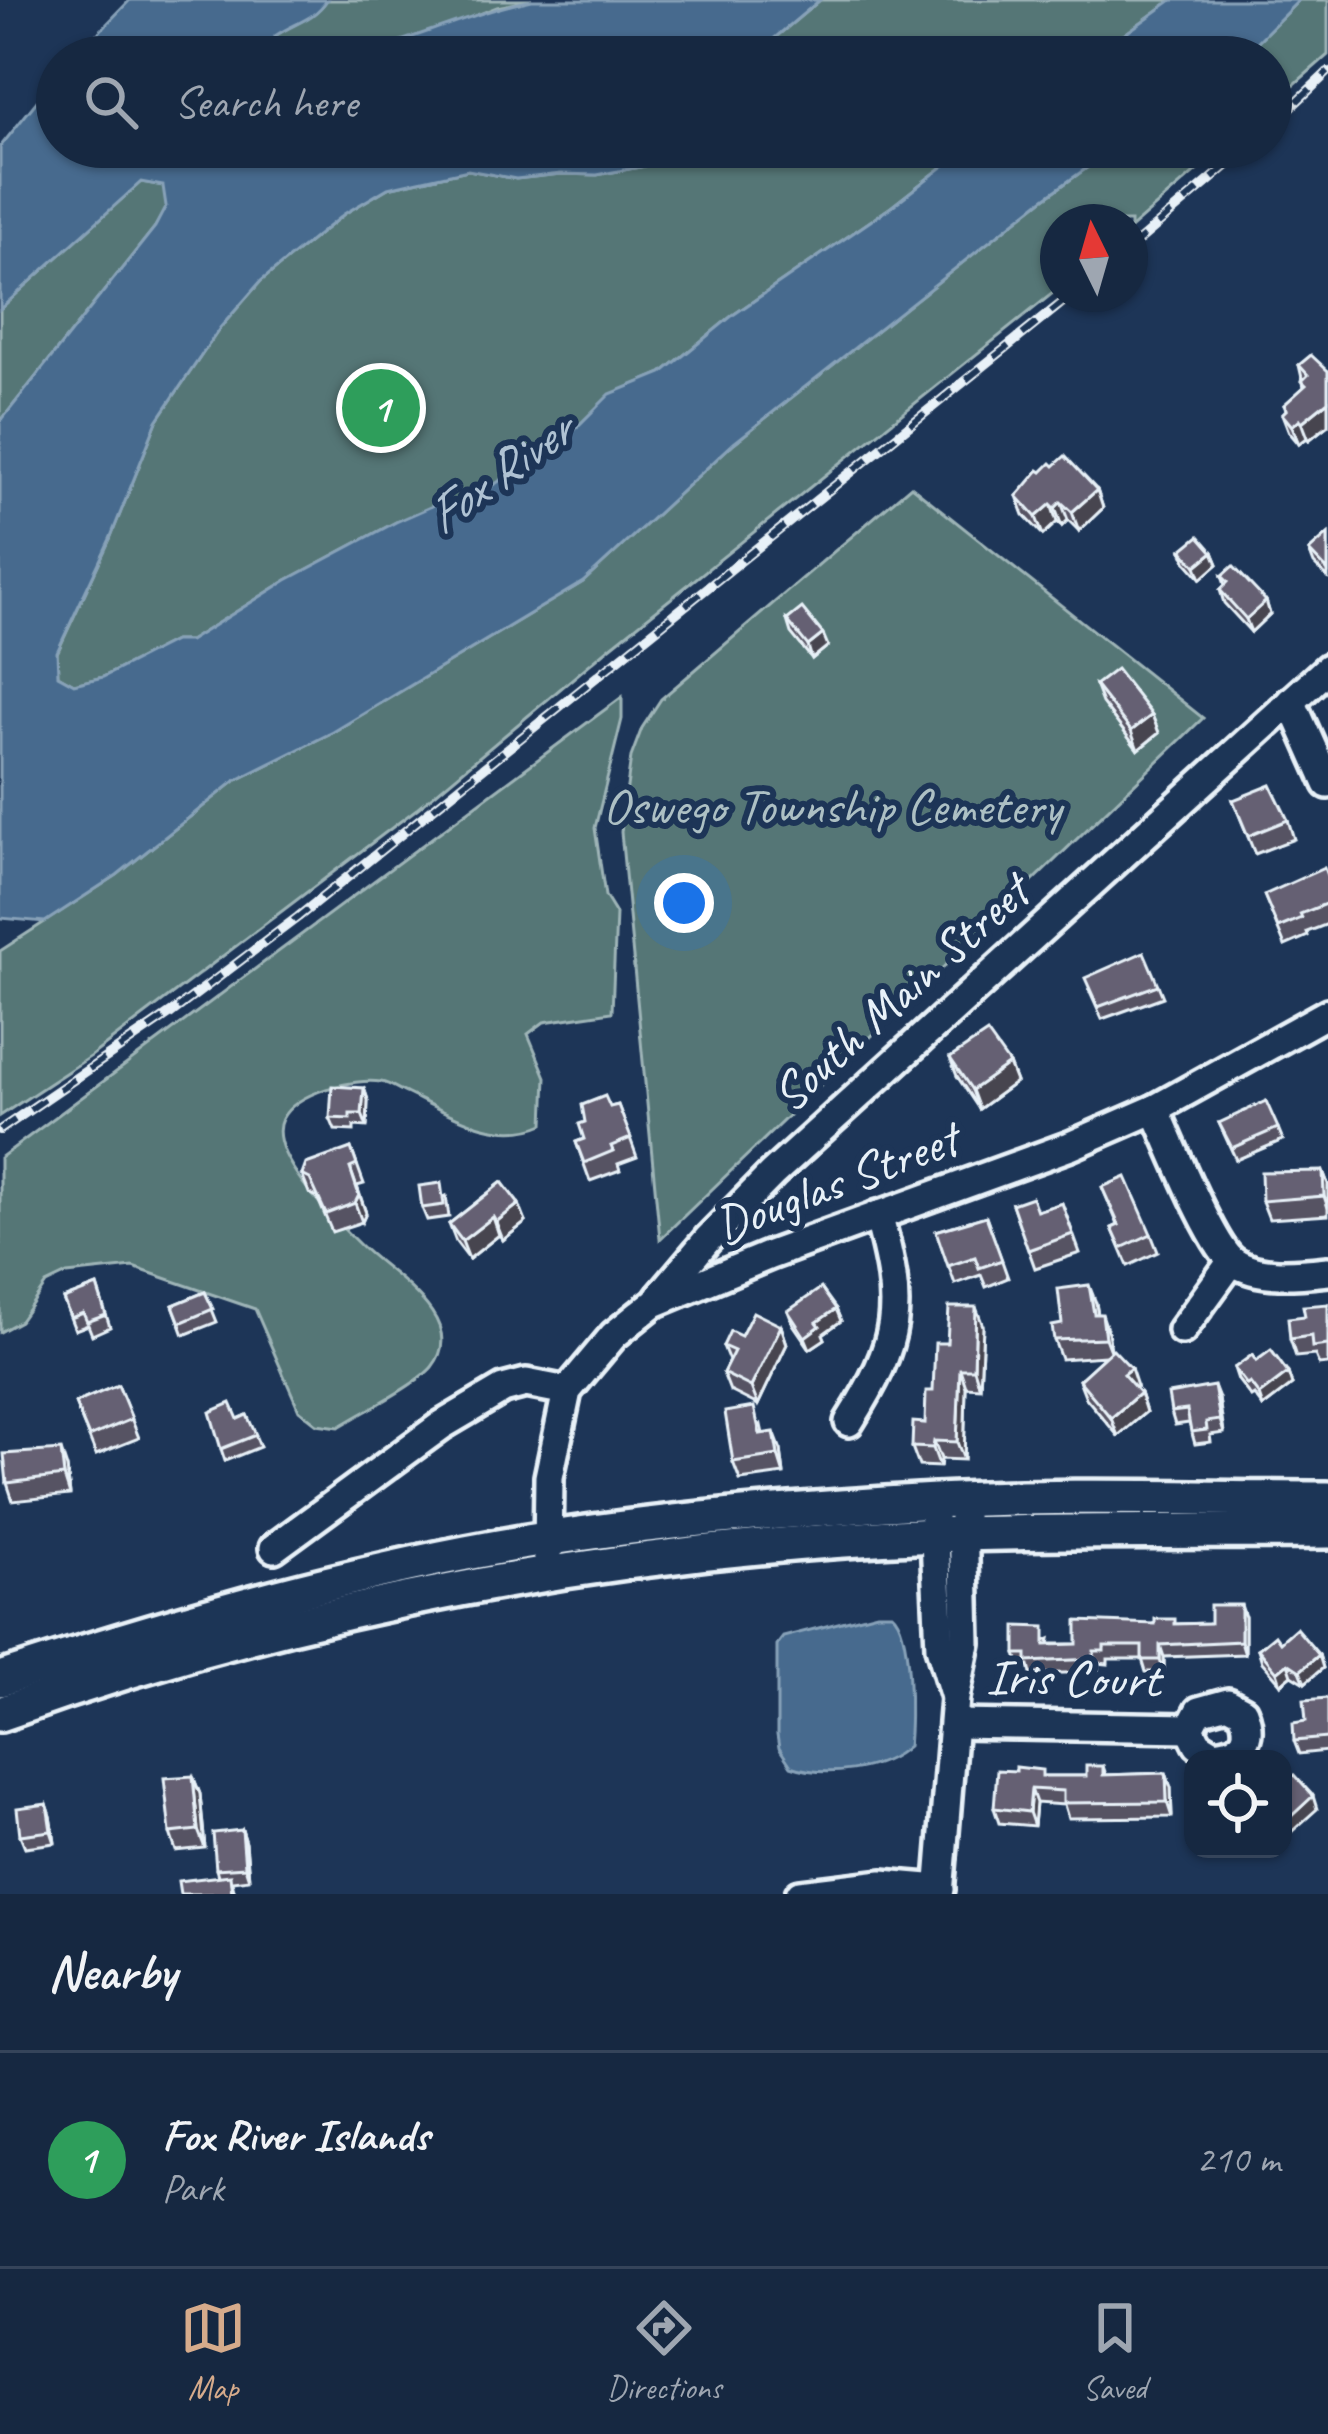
<!DOCTYPE html>
<style>
:root{--surface:#162841;--page:#23344c;--text:#f1f3f6;--muted:#9ea6b1;--line:#35445a;--accent:#d6ab8b}
body{margin:0;font-family:Caveat,sans-serif;background:var(--page);color:var(--text)}
.controls{position:absolute;right:36px;bottom:36px;display:grid;overflow:hidden;border-radius:24px;box-shadow:0 3px 9px #0004}
.controls button{width:108px;height:108px;display:grid;place-items:center;padding:0;border:0;border-bottom:3px solid var(--line);background:var(--surface);color:var(--text);font:60px sans-serif}
.compass{position:absolute;left:1040px;top:204px;width:108px;height:108px;border-radius:50%;background:var(--surface);box-shadow:0 3px 9px #0004;rotate:355deg}
.you{position:absolute;left:684px;top:903px;width:42px;height:42px;margin:-30px;border:9px solid #fff;border-radius:50%;background:#1a73e8;box-shadow:0 0 0 18px #1a73e833}
.badge{display:grid;place-items:center;width:78px;height:78px;border-radius:50%;background:var(--accent);color:#fff;font-size:39px;font-weight:700}
.pin{position:absolute;translate:-50% -50%;border:6px solid #fff;box-shadow:0 3px 12px #0006}
.list{margin:0;padding:0;list-style:none}
h2{display:flex;justify-content:space-between;align-items:center;height:156px;margin:0;padding:0 48px;font-size:51px}
h2 small{font-size:39px;font-weight:400;color:var(--muted)}
.list li{display:grid;grid-template-columns:78px 1fr auto;gap:36px;align-items:center;box-sizing:border-box;height:216px;padding:0 48px;border-top:3px solid var(--line)}
.list b{display:block;font-size:45px;white-space:nowrap}
.list p{margin:0;font-size:39px;white-space:nowrap;color:var(--muted)}
.list em{font-size:39px;font-style:normal;color:var(--muted)}
.icon{flex:none;width:66px;height:66px;fill:none;stroke:currentColor;stroke-width:2;stroke-linecap:round;stroke-linejoin:round}
.map{position:relative;flex:none;width:1328px;height:1894px;overflow:hidden}
.search{position:absolute;background:var(--surface);box-shadow:0 3px 9px #0004;left:36px;right:36px;top:36px;height:132px;display:flex;align-items:center;gap:30px;box-sizing:border-box;padding:0 42px;border-radius:66px;color:var(--muted);font-size:45px}
.sheet{height:372px;background:var(--surface)}
nav{display:flex;justify-content:space-around;align-items:center;box-sizing:border-box;height:168px;border-top:3px solid var(--line);background:var(--surface);font-size:33px;color:var(--muted)}
nav a{display:grid;justify-items:center;gap:6px}
nav .on{color:var(--accent)}
.map>svg:first-child{display:block}
.green{fill:#547676;stroke:#9eb4b7;stroke-width:3}
.water{fill:#466b8e;stroke:#87a1b8;stroke-width:3}
.lines{fill:none;stroke-linecap:round;stroke-linejoin:round}
.minor-casing{stroke:#e8f1f8;stroke-width:36}
.major-casing{stroke:#e8f1f8;stroke-width:42}
.minor{stroke:#1d3557;stroke-width:27}
.major{stroke:#1d3557;stroke-width:33}
.rail-casing{stroke:#e8f1f8;stroke-width:10}
.rail{stroke:#1d3557;stroke-width:6;stroke-dasharray:18;stroke-linecap:butt}
.wall{fill:#575363;stroke:#e8f1f8;stroke-width:3}
.shaded-wall{fill:#474450;stroke:#e8f1f8;stroke-width:3}
.building{fill:#656173;stroke:#e8f1f8;stroke-width:3}
.labels{text-anchor:middle;dominant-baseline:central;stroke-width:12;stroke-linejoin:round;paint-order:stroke}
.park-label{font-size:51px;fill:#adc0c4;stroke:#1d3557}
.street-label{font-size:51px;fill:#e8f1f8;stroke:#1d3557}
.water-label{font-size:54px;font-style:italic;fill:#afc2d3;stroke:#1d3557}
</style>
<div class="map">
<svg width="1328" height="1894" viewBox="0 0 1328 1894">
<rect width="100%" height="100%" fill="#1d3557"/>
<filter id="ink" filterUnits="userSpaceOnUse"><feTurbulence type="fractalNoise" baseFrequency=".00833" numOctaves="2"/><feDisplacementMap in="SourceGraphic" scale="24" xChannelSelector="R" yChannelSelector="G"/><feConvolveMatrix kernelMatrix="1 2 1 2 8 2 1 2 1" color-interpolation-filters="sRGB"/></filter>
<g filter="url(#ink)">
<g class="green">
<path d="M327,0H532L497,7L435,32L350,57L272,56L275,36C295,22 313,20 327,0Z"/>
<path d="M820,0H1172L1093,57H752Z"/>
<path d="M1299,0H1328V55L1271,105V57H1242Z"/>
<path d="M660,34L689,46V57H620L641,36Z"/>
<path d="M661,147H968L891,207L733,315L662,373L610,395L577,427L462,508L396,522L287,580L189,641H174L103,677L74,684L58,675L57,653L110,539L157,421L220,328L261,281L344,214L388,188L468,170L516,179L561,174L597,175L645,166Z"/>
<path d="M1116,147H1224L1130,229V222H1058V289L609,648L418,808L91,1056L0,1116V951L117,875L235,781L333,732L583,582L734,443L1042,200Z"/>
<path d="M141,182L164,186L167,206L155,227L0,422V309Z"/>
<path d="M911,486L1203,718L660,1239L621,832L631,757L642,728L661,699Z"/>
<path d="M622,697V719L595,828L605,896L616,914L612,1012L544,1022L528,1034L546,1077L544,1124C498,1145 448,1113 406,1093C399,1090 389,1083 381,1082C353,1078 296,1092 282,1119C264,1154 338,1223 361,1246C389,1274 470,1319 432,1367C418,1384 361,1413 339,1427L317,1424L299,1410L255,1309L133,1267L67,1274L46,1284L20,1321L0,1332V1158Z"/>
</g>
<g class="water">
<path d="M130,0H327C313,21 295,22 275,36L273,57H75Z"/>
<path d="M532,0H820L752,57H689V46C660,34 638,28 620,57H350C412,40 470,13 532,0Z"/>
<path d="M1172,0H1299L1242,57H1093Z"/>
<path d="M57,76V147H661L645,166L597,175L561,174L516,179L468,170L388,188L344,214L261,281L220,328L157,421L110,539L57,652L58,675L74,684L103,677L174,641H189L287,580L396,522L439,503L462,507L577,427L610,394L662,373L733,315L891,207L968,147H1116L1042,200L734,443L583,582L333,732L235,781L117,875L45,922L0,918V422L155,227L166,206L163,186L141,182L0,309V147Z"/>
<path d="M877,1613H892C912,1629 911,1720 908,1746C881,1771 825,1778 791,1766L779,1748L777,1735V1645L783,1637Z"/>
</g>
<g class="lines">
<g class="minor-casing">
<g id="minor">
<path d="M1291,701L1328,784"/>
<path d="M1155,1109C1169,1139 1211,1246 1234,1262C1259,1279 1300,1274 1328,1271"/>
<path d="M659,1297L708,1239L772,1174L1328,668"/>
<path d="M1182,1330L1232,1261"/>
<path d="M849,1422C901,1340 904,1308 878,1215"/>
<path d="M934,1518L940,1647L954,1694"/>
<path d="M274,1548L442,1425L503,1389L526,1383L567,1391"/>
<path d="M548,1556L549,1477L567,1391L614,1335L654,1303L770,1255L1070,1146L1155,1109L1328,1013"/>
<path d="M1228,1703L1243,1711C1254,1739 1243,1751 1214,1754L1198,1744L1190,1728L1199,1711Z"/>
<path d="M955,1724L1190,1728"/>
<path d="M800,1894L882,1884L940,1889"/>
<path d="M939,1894L955,1698L966,1643L963,1516"/>
</g>
</g>
<g class="major-casing">
<g id="major">
<path d="M0,1679C153,1629 307,1584 466,1553C620,1523 780,1510 936,1501C1067,1494 1198,1499 1328,1499"/>
<path d="M0,1714C299,1606 619,1548 936,1535C1067,1530 1198,1532 1328,1531"/>
</g>
</g>
<use href="#minor" class="minor"/>
<use href="#major" class="major"/>
<g class="rail-casing">
<g id="rail">
<path d="M1271,126L1328,72"/>
<path d="M1130,248L1249,147"/>
<path d="M0,1130L171,1013L298,917L1073,294"/>
</g>
</g>
<use href="#rail" class="rail"/>
</g>
<g class="wall">
<path d="M1299,365L1328,371V425L1309,440L1307,438L1299,444L1289,432L1282,414L1286,410L1284,405L1304,387Z"/>
<path d="M1042,472L1097,490L1103,508L1079,531L1068,520L1062,526L1057,522L1043,535L1024,515L1017,496Z"/>
<path d="M1328,534V578L1314,564L1309,551Z"/>
<path d="M1182,550L1213,552L1218,564L1201,579L1187,563Z"/>
<path d="M1222,576L1266,601L1270,614L1251,632L1224,603L1220,590L1225,585Z"/>
<path d="M787,620L828,646L812,659L791,633Z"/>
<path d="M1095,685L1152,715L1159,733L1138,750L1102,703Z"/>
<path d="M1233,800L1288,820L1294,839L1255,854Z"/>
<path d="M1328,878V924L1307,932L1308,936L1285,946L1264,895Z"/>
<path d="M1158,985L1163,997L1102,1019L1089,990Z"/>
<path d="M950,1058L1009,1064L1016,1082L979,1109L957,1076Z"/>
<path d="M364,1088L368,1100L367,1127L354,1126V1131L335,1130L330,1118Z"/>
<path d="M618,1105L637,1157L618,1164L620,1170L590,1181L576,1142L584,1139L610,1107Z"/>
<path d="M1219,1123L1278,1128L1283,1140L1236,1160Z"/>
<path d="M351,1148L364,1184L357,1186L366,1213L362,1222L332,1232L317,1197L309,1193L302,1175Z"/>
<path d="M1323,1171L1328,1184V1215L1269,1219L1262,1201Z"/>
<path d="M502,1182L526,1222L503,1240L499,1235L469,1259L456,1242L449,1224Z"/>
<path d="M1102,1187L1151,1234L1158,1252L1128,1266L1112,1228L1118,1225Z"/>
<path d="M446,1196L449,1217L427,1220L422,1208Z"/>
<path d="M1062,1203L1080,1253L1035,1268L1012,1204L1037,1211Z"/>
<path d="M986,1216L1008,1278L986,1287L981,1275L955,1284L936,1231Z"/>
<path d="M97,1286L110,1327L92,1335L88,1325L75,1330L63,1299Z"/>
<path d="M205,1292L217,1322L184,1335L173,1305Z"/>
<path d="M1096,1303L1098,1314L1108,1332L1111,1351L1137,1386L1135,1388L1140,1393L1146,1412L1118,1436L1086,1398L1079,1380L1105,1356L1061,1359L1054,1340L1062,1324Z"/>
<path d="M1328,1304V1364L1319,1365L1315,1355L1296,1357L1290,1339L1305,1316Z"/>
<path d="M836,1309L841,1321L823,1334L825,1339L810,1349L793,1324L788,1311Z"/>
<path d="M781,1326L787,1344L758,1405L730,1391L723,1373L729,1361L723,1346L741,1336Z"/>
<path d="M983,1326L980,1388L966,1387L964,1460L941,1459L940,1467L919,1466L912,1447L925,1423L947,1343Z"/>
<path d="M1256,1361L1288,1373L1292,1385L1263,1407L1254,1395L1251,1397L1238,1380L1234,1368Z"/>
<path d="M118,1385L139,1438L96,1455L75,1403Z"/>
<path d="M1219,1399L1224,1433L1210,1435L1211,1442L1195,1444L1189,1423L1175,1425L1171,1412Z"/>
<path d="M247,1415L260,1447L225,1461L221,1449L238,1419Z"/>
<path d="M761,1425L763,1434L781,1450L784,1474L740,1480L733,1462Z"/>
<path d="M67,1468L70,1495L13,1501L7,1483Z"/>
<path d="M1245,1617V1654L1164,1657V1672H1146L1142,1659H1108V1664L1098,1663V1672L1031,1674L1029,1666H1020L1016,1654L1050,1639L1049,1644H1077L1177,1624L1210,1623Z"/>
<path d="M1280,1642L1319,1655L1323,1668L1305,1683L1292,1675L1281,1684L1262,1662L1258,1649Z"/>
<path d="M1328,1698V1751L1299,1754L1294,1741L1306,1721Z"/>
<path d="M1103,1766L1106,1775L1166,1773L1171,1788L1172,1817L1068,1818L1064,1805L1036,1803L1034,1826L999,1823L994,1808L1044,1776H1086Z"/>
<path d="M193,1776L200,1794L205,1848L176,1851L170,1833Z"/>
<path d="M47,1804L51,1816L55,1843L25,1847L20,1835Z"/>
<path d="M242,1830L246,1843L249,1879L232,1881L235,1894H180L218,1876L216,1869Z"/>
</g>
<g class="shaded-wall">
<path d="M1328,401V425L1309,440L1302,422Z"/>
<path d="M1300,419L1307,438L1299,444L1292,426Z"/>
<path d="M1097,490L1103,508L1079,531L1072,512Z"/>
<path d="M1061,502L1068,520L1062,526L1055,508Z"/>
<path d="M1051,504L1057,522L1043,535L1036,517Z"/>
<path d="M1213,552L1218,564L1201,579L1196,566Z"/>
<path d="M1266,601L1270,614L1251,632L1246,619Z"/>
<path d="M823,634L828,646L812,659L808,646Z"/>
<path d="M1152,715L1159,733L1138,750L1131,731Z"/>
<path d="M1009,1064L1016,1082L979,1109L972,1090Z"/>
<path d="M364,1088L368,1100L367,1127L362,1114Z"/>
<path d="M350,1168L366,1213L362,1222L355,1203Z"/>
<path d="M1323,1171L1328,1184V1208L1324,1196Z"/>
<path d="M519,1204L526,1222L503,1240L496,1222Z"/>
<path d="M493,1217L499,1235L469,1259L462,1241Z"/>
<path d="M1089,1285L1096,1303L1100,1333L1094,1314Z"/>
<path d="M976,1307L983,1326L980,1388L974,1369Z"/>
<path d="M836,1309L841,1321L823,1334L825,1339L810,1349L805,1337L817,1322Z"/>
<path d="M1102,1314L1108,1332L1112,1356L1105,1338Z"/>
<path d="M781,1326L787,1344L758,1405L751,1387Z"/>
<path d="M1131,1368L1137,1386L1130,1393L1123,1374Z"/>
<path d="M960,1369L966,1387L964,1460L957,1442Z"/>
<path d="M1288,1373L1292,1385L1263,1407L1259,1395Z"/>
<path d="M1214,1386L1219,1399L1224,1433L1220,1420Z"/>
<path d="M1140,1393L1146,1412L1118,1436L1111,1418Z"/>
<path d="M774,1432L781,1450L784,1474L778,1455Z"/>
<path d="M934,1441L941,1459L940,1467L933,1448Z"/>
<path d="M61,1450L67,1468L70,1495L64,1476Z"/>
<path d="M1241,1605L1245,1617V1654L1241,1641Z"/>
<path d="M1160,1645L1164,1657V1672L1160,1660Z"/>
<path d="M1319,1655L1323,1668L1305,1683L1300,1671Z"/>
<path d="M1288,1663L1292,1675L1281,1684L1277,1672Z"/>
<path d="M1166,1773L1171,1788L1172,1817L1167,1802Z"/>
<path d="M193,1776L200,1794L205,1848L198,1830Z"/>
<path d="M1031,1789L1036,1803L1034,1826L1029,1812Z"/>
<path d="M1313,1796L1317,1809L1289,1834L1285,1822Z"/>
<path d="M47,1804L51,1816L55,1843L51,1831Z"/>
<path d="M242,1830L246,1843L249,1879L245,1867Z"/>
</g>
<g class="building">
<path d="M1311,355L1328,371V401L1302,422L1300,419L1292,426L1282,414L1287,409L1284,405L1306,385L1302,381L1308,375L1299,365Z"/>
<path d="M1065,456L1097,490L1072,512L1061,502L1055,508L1051,504L1036,517L1017,496L1039,470L1042,472L1051,463L1054,466Z"/>
<path d="M1328,534V571L1309,551Z"/>
<path d="M1199,536L1213,552L1196,566L1182,550Z"/>
<path d="M1233,566L1266,601L1246,619L1220,590L1228,582L1222,576Z"/>
<path d="M802,608L823,634L808,646L787,620Z"/>
<path d="M1116,669L1152,715L1131,731L1095,685Z"/>
<path d="M1271,785L1288,820L1248,836L1233,800Z"/>
<path d="M1324,868L1328,878V903L1300,914L1302,918L1278,928L1264,895Z"/>
<path d="M1144,952L1158,985L1098,1007L1085,978Z"/>
<path d="M987,1033L1009,1064L972,1090L950,1058Z"/>
<path d="M332,1086L364,1088L362,1114H350V1119L330,1118Z"/>
<path d="M605,1096L610,1107L618,1105L631,1138L611,1146L613,1151L584,1163L576,1142L584,1139L579,1124L585,1122L582,1105Z"/>
<path d="M1266,1101L1278,1128L1232,1148L1219,1123Z"/>
<path d="M351,1148L357,1165L350,1168L359,1195L355,1203L326,1214L310,1179L302,1175L306,1164Z"/>
<path d="M1323,1171L1324,1196L1262,1201L1261,1172Z"/>
<path d="M1126,1177L1151,1234L1121,1248L1112,1228L1119,1225L1102,1187Z"/>
<path d="M502,1182L519,1204L496,1222L493,1217L462,1241L449,1224Z"/>
<path d="M441,1183L444,1205L422,1208L419,1186Z"/>
<path d="M1032,1197L1037,1211L1062,1203L1073,1234L1028,1250L1012,1204Z"/>
<path d="M986,1216L1002,1260L979,1268L975,1257L948,1266L936,1231Z"/>
<path d="M1089,1285L1094,1314H1102L1105,1338L1054,1340L1052,1326L1062,1324L1058,1289Z"/>
<path d="M97,1286L106,1315L87,1322L83,1313L71,1318L63,1299Z"/>
<path d="M821,1288L836,1309L817,1322L820,1326L805,1337L788,1311Z"/>
<path d="M205,1292L213,1309L180,1323L173,1305Z"/>
<path d="M1328,1304V1345L1312,1347L1311,1336L1290,1339L1288,1318L1305,1316L1303,1306Z"/>
<path d="M949,1307H976L974,1369H960L957,1442L934,1441L933,1448L912,1447L913,1422L925,1423L926,1391H933L935,1343H947Z"/>
<path d="M753,1312L781,1326L751,1387L723,1373L734,1351L723,1346L730,1331L741,1336Z"/>
<path d="M1113,1349L1131,1368L1123,1374L1140,1393L1111,1418L1079,1380Z"/>
<path d="M1271,1350L1288,1373L1259,1395L1250,1383L1247,1385L1234,1368L1252,1355L1256,1361Z"/>
<path d="M118,1385L132,1419L89,1437L75,1403Z"/>
<path d="M1214,1386L1220,1420L1206,1422L1207,1430L1191,1432L1187,1410L1171,1412L1168,1394Z"/>
<path d="M231,1403L238,1419L247,1415L256,1435L221,1449L210,1412Z"/>
<path d="M754,1407L760,1434L774,1432L778,1455L733,1462L725,1412Z"/>
<path d="M61,1450L64,1476L7,1483L4,1454Z"/>
<path d="M1210,1605H1241V1641L1160,1645V1660H1142V1646H1104V1651H1094V1659L1027,1662V1654H1016V1626L1045,1627V1645L1077,1644V1621L1155,1624V1619H1175V1624L1210,1623Z"/>
<path d="M1296,1628L1319,1655L1300,1671L1288,1663L1277,1672L1258,1649L1275,1635L1280,1642Z"/>
<path d="M1328,1698V1738L1294,1741L1293,1723L1306,1721L1304,1700Z"/>
<path d="M1086,1766H1103V1775L1166,1773L1167,1802L1063,1803V1791L1031,1789L1029,1812L994,1808L997,1770L1016,1771V1767L1042,1770V1776H1086Z"/>
<path d="M1294,1775L1313,1796L1285,1822L1283,1782Z"/>
<path d="M193,1776L198,1830L170,1833L164,1778Z"/>
<rect x="1189" y="1794" width="4" height="19"/>
<path d="M47,1804L51,1831L20,1835L17,1808Z"/>
<path d="M242,1830L245,1867L216,1869L213,1833Z"/>
<path d="M230,1875L232,1894H180L178,1881Z"/>
</g>
</g>
<g class="labels">
<g class="park-label">
<text x="832" y="806">Oswego Township Cemetery</text>
</g>
<g class="street-label">
<text transform="translate(900 993) rotate(-42)">South Main Street</text>
<text transform="translate(836 1182) rotate(-21)">Douglas Street</text>
<text transform="translate(1073 1678) rotate(1)">Iris Court</text>
</g>
<g class="water-label">
<text transform="translate(498 473) rotate(-36)">Fox River</text>
</g>
</g>
</svg>
<div class="controls">
<button><svg class="icon" aria-label="locate" viewBox="0 0 24 24"><circle cx="12" cy="12" r="6"/><path d="M12 2v4M12 18v4M2 12h4M18 12h4"/></svg></button>
</div>
<svg class="compass" viewBox="-18 -18 36 36"><path d="M0-13l5 13h-10z" fill="#e53935"/><path d="M0 13l5-13h-10z" fill="#9ea6b1"/></svg>
<div class="you"></div>
<div class="pin badge" style="left:381px;top:408px;background:#2e9e5b">1</div>
<div class="search"><svg class="icon" aria-label="search" viewBox="0 0 24 24"><circle cx="10" cy="10" r="6"/><path d="M15 15l6 6"/></svg>Search here</div>
</div>
<section class="sheet">
<h2>Nearby<small></small></h2>
<ul class="list">
<li><span class="badge" style="background:#2e9e5b">1</span><div><b>Fox River Islands</b><p>Park</p></div><em>210 m</em></li>
</ul>
</section>
<nav>
<a class="on"><svg class="icon" aria-label="map" viewBox="0 0 24 24"><path d="M3 6l6-2 6 2 6-2v14l-6 2-6-2-6 2zM9 4v14M15 6v14"/></svg>Map</a>
<a><svg class="icon" aria-label="directions" viewBox="0 0 24 24"><path d="M12 3l9 9-9 9-9-9zM9 14v-3h6M13 9l2 2-2 2"/></svg>Directions</a>
<a><svg class="icon" aria-label="saved" viewBox="0 0 24 24"><path d="M7 4h10v16l-5-4-5 4z"/></svg>Saved</a>
</nav>
